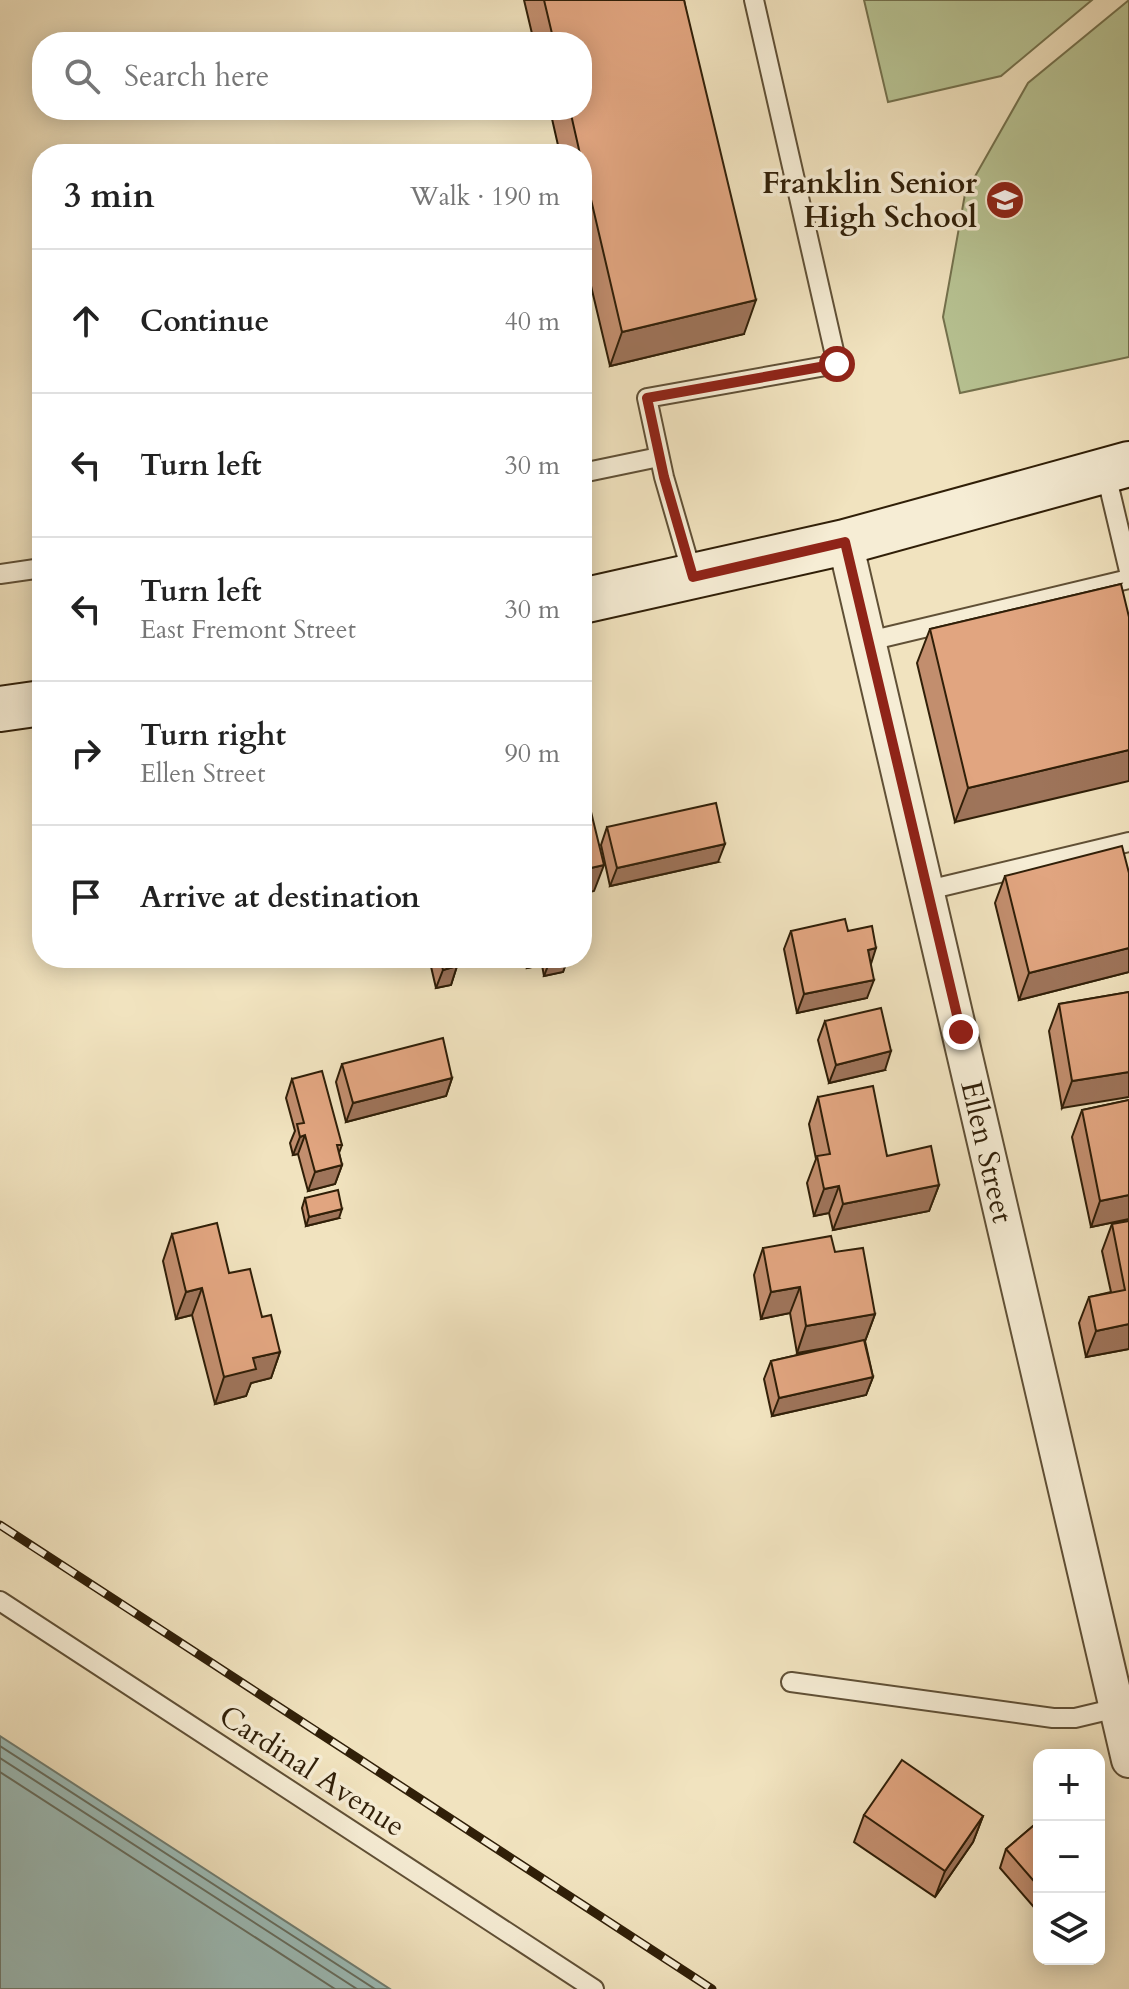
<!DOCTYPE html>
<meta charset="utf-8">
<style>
:root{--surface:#fff;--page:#f6f6f6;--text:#222;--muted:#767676;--line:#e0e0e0}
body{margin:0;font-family:Cardo,serif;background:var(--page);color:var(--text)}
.controls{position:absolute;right:24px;bottom:24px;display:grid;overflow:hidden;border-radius:16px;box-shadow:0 4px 20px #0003}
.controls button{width:72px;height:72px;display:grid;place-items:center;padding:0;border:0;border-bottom:2px solid var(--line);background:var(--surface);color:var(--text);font:40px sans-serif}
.stop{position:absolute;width:24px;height:24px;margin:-18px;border:6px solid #8f2418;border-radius:50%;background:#fff}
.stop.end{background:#8f2418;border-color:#fff;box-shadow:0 2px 8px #0008}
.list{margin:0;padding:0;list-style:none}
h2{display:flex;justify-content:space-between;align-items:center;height:104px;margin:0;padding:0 32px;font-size:34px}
h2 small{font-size:26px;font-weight:400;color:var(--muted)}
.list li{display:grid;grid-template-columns:52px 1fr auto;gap:24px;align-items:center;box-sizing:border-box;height:144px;padding:0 32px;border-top:2px solid var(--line)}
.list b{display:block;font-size:30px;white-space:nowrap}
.list p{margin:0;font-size:26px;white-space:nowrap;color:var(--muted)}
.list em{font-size:26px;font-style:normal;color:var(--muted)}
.icon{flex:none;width:44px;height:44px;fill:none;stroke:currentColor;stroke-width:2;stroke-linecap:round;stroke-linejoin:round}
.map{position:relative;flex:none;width:1129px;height:1989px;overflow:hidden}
.search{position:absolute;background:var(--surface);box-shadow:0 4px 20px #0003;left:32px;top:32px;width:560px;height:88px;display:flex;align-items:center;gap:20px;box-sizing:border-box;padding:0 28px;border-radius:32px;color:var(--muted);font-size:30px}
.panel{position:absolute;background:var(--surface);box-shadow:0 4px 20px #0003;left:32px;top:144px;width:560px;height:824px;border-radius:32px}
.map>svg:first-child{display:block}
.green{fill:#b8c494;stroke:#74724e;stroke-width:2}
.water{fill:#9cbdb9;stroke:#717e72;stroke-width:2}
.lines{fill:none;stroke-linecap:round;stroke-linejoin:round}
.shore{stroke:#666e60;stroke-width:2}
.lane-casing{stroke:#605036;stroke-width:22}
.street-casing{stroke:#605036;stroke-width:38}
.secondary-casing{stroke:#301f08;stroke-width:48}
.lane{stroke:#f6edd5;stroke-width:18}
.street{stroke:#f6edd5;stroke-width:34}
.secondary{stroke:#f6edd5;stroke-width:44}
.rail-casing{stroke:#301f08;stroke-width:9}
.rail{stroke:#f6edd5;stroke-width:6;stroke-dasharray:18;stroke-linecap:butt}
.wall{fill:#c28e6e;stroke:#301f08;stroke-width:2}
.shaded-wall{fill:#9e745a;stroke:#301f08;stroke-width:2}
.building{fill:#e1a580;stroke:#301f08;stroke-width:2}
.route{stroke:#8f2418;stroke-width:10}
.labels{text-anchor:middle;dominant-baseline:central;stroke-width:7;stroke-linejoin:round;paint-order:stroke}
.poi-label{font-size:30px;font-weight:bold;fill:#301f08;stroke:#f6edd5;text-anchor:end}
.street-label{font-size:30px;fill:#301f08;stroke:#f6edd5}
</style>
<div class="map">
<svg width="1129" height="1989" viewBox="0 0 1129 1989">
<rect width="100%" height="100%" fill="#f1e3bf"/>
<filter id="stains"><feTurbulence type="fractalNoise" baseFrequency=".0025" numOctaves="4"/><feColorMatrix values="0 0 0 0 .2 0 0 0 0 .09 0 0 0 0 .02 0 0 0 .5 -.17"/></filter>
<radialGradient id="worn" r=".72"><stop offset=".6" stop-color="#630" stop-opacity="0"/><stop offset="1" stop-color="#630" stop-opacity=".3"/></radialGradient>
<g class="green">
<path d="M864,0H1092L1001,76L888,102Z"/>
<path d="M1129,0V357L960,393L943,317L965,194L1028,83Z"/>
</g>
<path class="water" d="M0,1736L390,1989H0Z"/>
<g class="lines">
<g class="shore">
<path d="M0,1746L375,1989"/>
<path d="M0,1758L357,1989"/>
<path d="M0,1772L335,1989"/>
</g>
<g class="lane-casing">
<g id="lane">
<path d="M1105,470L1129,571"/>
<path d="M582,473L659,457"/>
<path d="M0,574L42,568"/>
<path d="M693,577L664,477L647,398L837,364L754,0"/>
<path d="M869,641L1129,579"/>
<path d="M928,890L1129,842"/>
<path d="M0,1601L594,1989"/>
<path d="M791,1682L1053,1718H1075L1117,1708"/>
</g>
</g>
<g class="street-casing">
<g id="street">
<path id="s1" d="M845,542L1129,1760"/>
</g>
</g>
<g class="secondary-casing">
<g id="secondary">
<path d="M582,601L845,542L1129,464"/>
<path d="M0,709L42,703"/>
</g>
</g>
<use href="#lane" class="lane"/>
<use href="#street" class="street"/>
<use href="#secondary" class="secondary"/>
<g class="rail-casing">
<path id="rail" d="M0,1525L712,1989"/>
</g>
<use href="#rail" class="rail"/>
</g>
<g class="wall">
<path d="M524,0H684L744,334L610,366L582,248V154H560L550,110H582V42H534Z"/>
<path d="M1121,584L955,822L917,663L930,629Z"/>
<path d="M607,827L718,862L610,886L601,845Z"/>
<path d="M1129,873V972L1019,1000L995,903L1005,876Z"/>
<path d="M791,931H848L870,964L867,998L797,1013L784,949Z"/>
<path d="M429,958H456L457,966L451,985L436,988Z"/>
<path d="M525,958H568L563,972L544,976L542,965L527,968Z"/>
<path d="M1129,992L1062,1108L1049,1031L1059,1004Z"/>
<path d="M825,1021L885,1070L829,1083L818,1040Z"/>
<path d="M342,1064L452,1078L446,1096L346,1122L336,1082Z"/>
<path d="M292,1079L342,1145L339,1153L342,1165L335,1184L308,1191L298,1154L293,1155L290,1143L295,1131L286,1098Z"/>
<path d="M818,1097L887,1156L939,1185L929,1211L833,1230L829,1213L814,1216L807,1183L816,1159L809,1124Z"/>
<path d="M1129,1100V1219L1091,1227L1072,1137L1082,1110Z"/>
<path d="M305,1198L339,1218L306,1226L302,1208Z"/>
<path d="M1129,1221V1349L1086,1357L1079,1323L1089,1297L1111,1292L1102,1251L1112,1224Z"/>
<path d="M172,1234L262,1317L280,1352L271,1378L251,1383L246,1396L215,1404L192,1315L176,1319L163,1261Z"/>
<path d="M763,1248L835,1252L875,1314L865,1341L873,1377L866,1395L772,1416L764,1379L771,1361L837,1346L797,1353L790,1313L761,1319L754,1275Z"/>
<path d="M864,1815L983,1816L973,1842L935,1897L854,1842Z"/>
<path d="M1039,1821V1913L1000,1868L1006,1849Z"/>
</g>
<g class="shaded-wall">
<path d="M756,300L744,334L610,366L622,332Z"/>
<path d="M1129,750V781L955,822L968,788Z"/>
<path d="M725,844L718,862L610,886L617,868Z"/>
<path d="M604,865L594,891L582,894V870Z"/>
<path d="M876,948L870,967L868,950Z"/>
<path d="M1129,948V972L1019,1000L1029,973Z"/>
<path d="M121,958H137L120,962Z"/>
<path d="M531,958H544L542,965L527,968Z"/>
<path d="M551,958H568L563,972L544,976Z"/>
<path d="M457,966L451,985L436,988L443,970Z"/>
<path d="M874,980L867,998L797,1013L804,994Z"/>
<path d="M891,1051L885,1070L829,1083L836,1065Z"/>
<path d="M1129,1072V1097L1062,1108L1072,1081Z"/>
<path d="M452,1078L446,1096L346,1122L353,1103Z"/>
<path d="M305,1135L298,1154L293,1155L300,1137Z"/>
<path d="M342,1165L335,1184L308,1191L315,1172Z"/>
<path d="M939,1185L929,1211L833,1230L843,1204Z"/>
<path d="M839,1186L829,1213L814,1216L824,1189Z"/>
<path d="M1129,1195V1219L1091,1227L1100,1201Z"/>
<path d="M342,1209L339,1218L306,1226L309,1217Z"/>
<path d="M800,1287L790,1313L761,1319L771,1292Z"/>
<path d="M202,1288L192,1315L176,1319L186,1292Z"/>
<path d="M875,1314L865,1341L797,1353L806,1326Z"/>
<path d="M1129,1324V1349L1086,1357L1096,1331Z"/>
<path d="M280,1352L271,1378L251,1383L246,1396L215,1404L224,1377L253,1358Z"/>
<path d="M873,1377L866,1395L772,1416L779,1398Z"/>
<path d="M983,1816L973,1842L935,1897L945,1871Z"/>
</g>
<g class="building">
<path d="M544,0H684L756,300L622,332L582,161V154H580L570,110H582V42H554Z"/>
<path d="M1121,584L1129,617V750L968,788L930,629Z"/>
<path d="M582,775L604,865L582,870Z"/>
<path d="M716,803L725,844L617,868L607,827Z"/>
<path d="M1122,846L1129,873V948L1029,973L1005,876Z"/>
<path d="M845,919L848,931L872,926L876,948L868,950L874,980L804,994L791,931Z"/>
<path d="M440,958H456L457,966L443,970Z"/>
<path d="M1129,992V1072L1072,1081L1059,1004Z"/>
<path d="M881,1008L891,1051L836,1065L825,1021Z"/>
<path d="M443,1038L452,1078L353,1103L342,1064Z"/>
<path d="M322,1071L342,1145H337L342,1165L315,1172L305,1135L300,1137L297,1124L304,1123L292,1079Z"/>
<path d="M873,1086L887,1156L931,1146L939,1185L843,1204L839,1186L824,1189L817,1156L830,1154L818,1097Z"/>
<path d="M1129,1100V1195L1100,1201L1082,1110Z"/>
<path d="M338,1190L342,1209L309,1217L305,1198Z"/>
<path d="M1129,1221V1324L1096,1331L1089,1297L1125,1290L1112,1224Z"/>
<path d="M217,1223L229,1273L250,1269L262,1317L271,1315L280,1352L253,1358L256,1369L224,1377L202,1288L186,1292L172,1234Z"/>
<path d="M831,1236L835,1252L863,1248L875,1314L806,1326L800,1287L771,1292L763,1248Z"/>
<path d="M864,1340L873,1377L779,1398L771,1361Z"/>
<path d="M902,1760L983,1816L945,1871L864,1815Z"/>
<path d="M1039,1821V1887L1006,1849Z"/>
<path d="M1099,1885L1104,1891L1099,1895Z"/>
</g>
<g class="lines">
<path class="route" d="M837,364L647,398L664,477L693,577L845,542L961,1032"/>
</g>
<defs>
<g id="school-disc" transform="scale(2)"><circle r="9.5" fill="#8f2418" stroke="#f6edd5"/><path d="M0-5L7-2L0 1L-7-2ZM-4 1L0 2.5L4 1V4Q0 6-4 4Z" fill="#fff"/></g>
</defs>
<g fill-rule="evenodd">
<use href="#school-disc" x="1005" y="200"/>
</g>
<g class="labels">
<g class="poi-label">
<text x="977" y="183">Franklin Senior<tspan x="977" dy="34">High School</tspan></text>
</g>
<g class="street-label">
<text stroke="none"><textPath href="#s1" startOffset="626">Ellen Street</textPath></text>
<text transform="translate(312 1771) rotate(33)">Cardinal Avenue</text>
</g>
</g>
<rect width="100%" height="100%" filter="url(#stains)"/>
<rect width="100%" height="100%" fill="url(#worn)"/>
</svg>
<div class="controls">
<button>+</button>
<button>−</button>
<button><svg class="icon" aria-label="layers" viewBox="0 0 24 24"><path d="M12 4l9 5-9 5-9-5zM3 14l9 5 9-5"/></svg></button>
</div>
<div class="stop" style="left:837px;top:364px"></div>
<div class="stop end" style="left:961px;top:1032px"></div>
<div class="search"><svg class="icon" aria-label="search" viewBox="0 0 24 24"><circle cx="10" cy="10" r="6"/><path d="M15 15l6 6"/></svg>Search here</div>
<section class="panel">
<h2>3 min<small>Walk · 190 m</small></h2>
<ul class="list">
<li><svg class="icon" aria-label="ahead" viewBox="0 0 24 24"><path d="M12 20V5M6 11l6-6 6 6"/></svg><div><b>Continue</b></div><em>40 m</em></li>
<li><svg class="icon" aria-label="left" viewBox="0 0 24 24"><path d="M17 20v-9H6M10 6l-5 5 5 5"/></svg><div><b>Turn left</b></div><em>30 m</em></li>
<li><svg class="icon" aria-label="left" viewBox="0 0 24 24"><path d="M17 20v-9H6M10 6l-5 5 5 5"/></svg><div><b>Turn left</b><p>East Fremont Street</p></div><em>30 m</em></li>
<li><svg class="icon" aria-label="right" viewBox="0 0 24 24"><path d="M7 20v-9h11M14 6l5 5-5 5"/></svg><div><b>Turn right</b><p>Ellen Street</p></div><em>90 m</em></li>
<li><svg class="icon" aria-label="arrive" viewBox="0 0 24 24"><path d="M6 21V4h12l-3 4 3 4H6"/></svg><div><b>Arrive at destination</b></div></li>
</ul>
</section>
</div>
